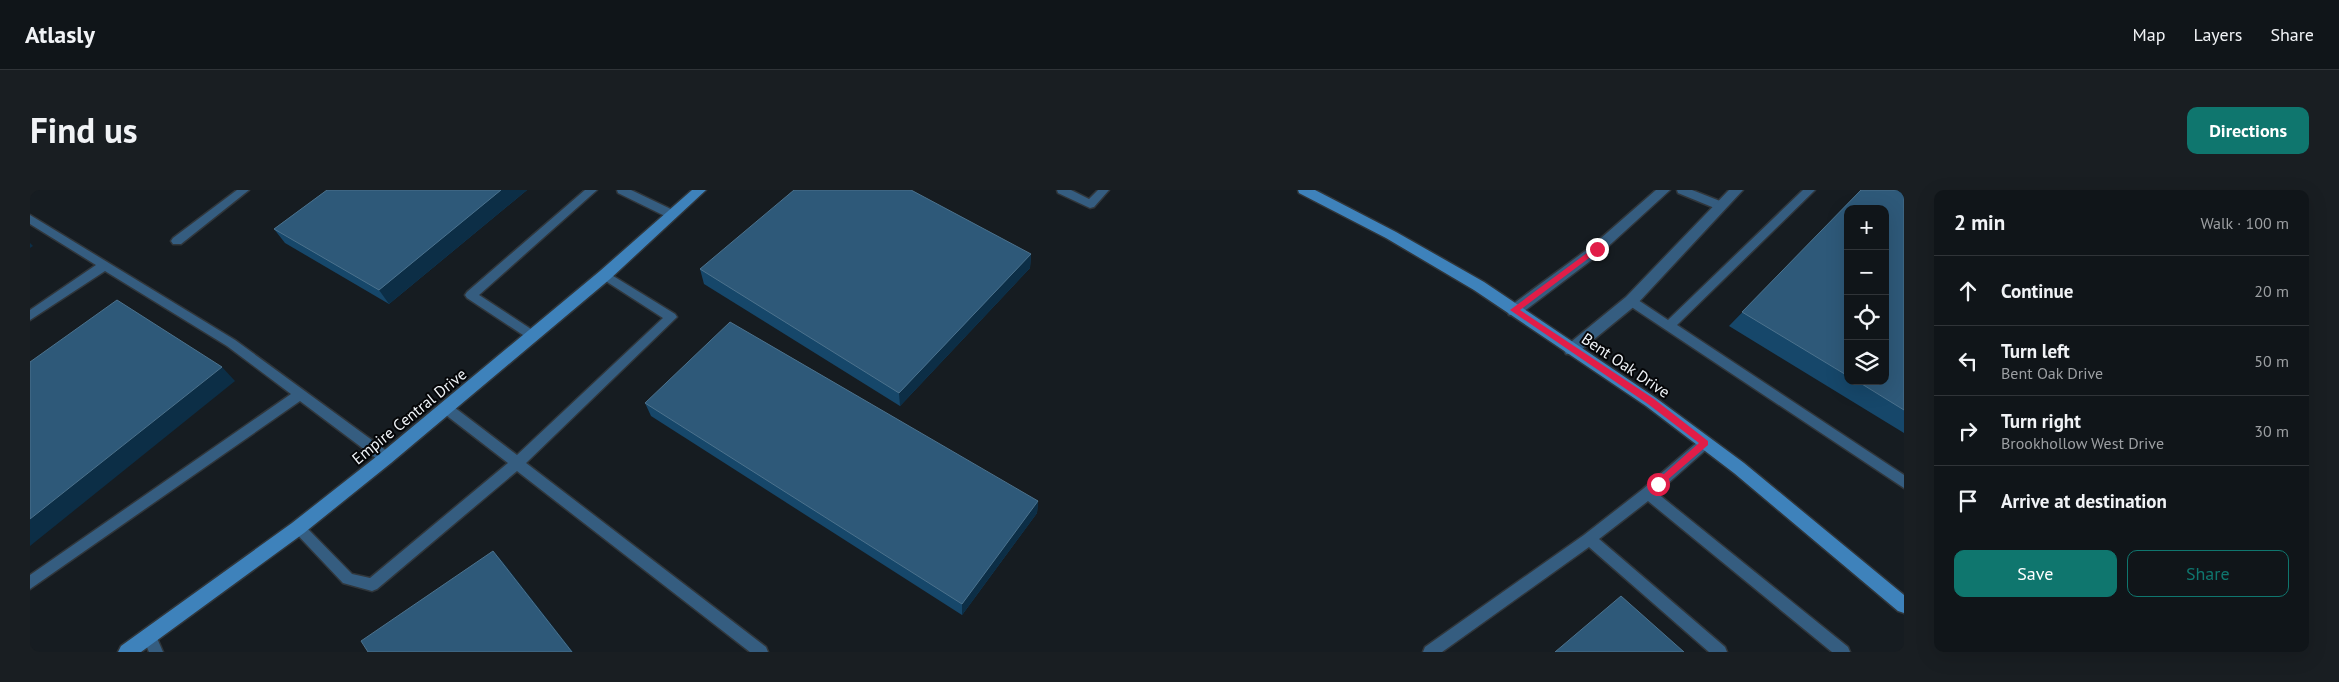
<!DOCTYPE html>
<meta charset="utf-8">
<style>
:root{--surface:#101519;--page:#191e22;--text:#f1f3f6;--muted:#9c9fa2;--line:#303438;--accent:#0f766e}
body{margin:0;font-family:"PT Sans",sans-serif;background:var(--page);color:var(--text)}
.controls{position:absolute;right:15px;top:15px;display:grid;overflow:hidden;border-radius:10px;box-shadow:0 5px 20px #0002}
.controls button{width:45px;height:45px;display:grid;place-items:center;padding:0;border:0;border-bottom:1px solid var(--line);background:var(--surface);color:var(--text);font:25px sans-serif}
.stop{position:absolute;width:15px;height:15px;margin:-11px;border:4px solid #e11d48;border-radius:50%;background:#fff}
.stop.end{background:#e11d48;border-color:#fff;box-shadow:0 1px 5px #0008}
.list{margin:0;padding:0;list-style:none}
h2{display:flex;justify-content:space-between;align-items:center;height:65px;margin:0;padding:0 20px;font-size:21px}
h2 small{font-size:16px;font-weight:400;color:var(--muted)}
.list li{display:grid;grid-template-columns:32px 1fr auto;gap:15px;align-items:center;box-sizing:border-box;height:70px;padding:0 20px;border-top:1px solid var(--line)}
.list b{display:block;font-size:19px;white-space:nowrap}
.list p{margin:0;font-size:16px;white-space:nowrap;color:var(--muted)}
.list em{font-size:16px;font-style:normal;color:var(--muted)}
.actions{display:flex;gap:10px;padding:15px 20px}
.actions a{flex:1;padding:11px 0;border:1px solid var(--accent);border-radius:10px;text-align:center;font-size:18px;color:var(--accent)}
.actions .main{background:var(--accent);color:#fff}
.icon{flex:none;width:28px;height:28px;fill:none;stroke:currentColor;stroke-width:2;stroke-linecap:round;stroke-linejoin:round}
.map{position:relative;flex:none;width:1874px;height:462px;overflow:hidden;border-radius:10px}
header{display:flex;align-items:center;gap:30px;box-sizing:border-box;height:70px;padding:0 25px;background:var(--surface);border-bottom:1px solid var(--line)}
header strong{font-size:24px}
nav{display:flex;gap:28px;margin-inline-start:auto;font-size:18px}
.intro{display:flex;align-items:center;justify-content:space-between;box-sizing:border-box;height:120px;padding:0 30px}
h1{margin:0;font-size:35px}
.button{padding:12px 22px;border-radius:10px;background:var(--accent);color:#fff;font-size:18px;font-weight:700}
main{display:flex;gap:30px;padding:0 30px}
aside{flex:1;background:var(--surface);border-radius:10px;box-shadow:0 5px 20px #0002}
.map>svg:first-child{display:block}
.lines{fill:none;stroke-linecap:round;stroke-linejoin:round}
.lane-casing{stroke:#30363b;stroke-width:3}
.street-casing{stroke:#30363b;stroke-width:3}
.secondary-casing{stroke:#30363b;stroke-width:3}
.lane{fill:#355d80;fill-rule:evenodd}
.street{fill:#355d80;fill-rule:evenodd}
.secondary{fill:#3e82bb;fill-rule:evenodd}
.wall{fill:#16476a;fill-rule:evenodd}
.shaded-wall{fill:#0c2e46}
.building{fill:#2e5979;stroke:#4c728d}
.route{fill:#e11d48}
.labels{text-anchor:middle;dominant-baseline:central;stroke-width:4;stroke-linejoin:round;paint-order:stroke}
.street-label{font-size:16px;fill:#eff3f7;stroke:#050608}
</style>
<header>
<strong>Atlasly</strong>
<nav><a>Map</a><a>Layers</a><a>Share</a></nav>
</header>
<div class="intro"><h1>Find us</h1><a class="button">Directions</a></div>
<main>
<div class="map">
<svg width="1874" height="462" viewBox="0 0 1874 462">
<rect width="100%" height="100%" fill="#161c21"/>
<g class="lines">
<g class="lane-casing">
<g id="lane">
<path d="M207,0H219L151,54H143L141,51L143,48Z"/>
<path d="M555,0H567L449,105L507,143L509,146L507,149H499L437,108L435,105L437,102Z"/>
<path d="M587,0H601L647,22L648,25L643,29L639,28L588,3Z"/>
<path d="M1027,0H1041L1059,9L1068,0H1079L1064,17L1060,18L1028,3Z"/>
<path d="M1647,0H1662L1695,13L1696,16L1691,20L1687,19L1648,3Z"/>
<path d="M1773,0H1785L1647,135L1874,285V298L1597,114L1595,111L1597,108H1605L1638,130Z"/>
<path d="M0,25L205,150L361,264L362,268L361,272L356,273L351,272L270,211L0,399V385L261,204L197,156L75,81L0,130V120L66,75L0,34Z"/>
<path d="M575,81L645,124L647,127L496,273L736,457L738,462H720L487,281L347,399L342,401L313,393L261,338L263,334L268,332L273,334L322,384L340,388L478,273L412,222L410,218L412,214H420L487,265L633,128L571,88L569,85Z"/>
<path d="M1675,248L1679,249L1681,253L1679,257L1627,303L1818,457L1820,462H1802L1618,311L1569,349L1695,457L1697,462H1679L1559,357L1412,462H1393L1395,457L1554,345L1613,299L1671,249Z"/>
<path d="M119,439L124,441L133,462H119L112,446L114,441Z"/>
</g>
</g>
<g class="street-casing">
<g id="street">
<path d="M1626,0H1640L1572,62L1489,125H1479L1477,121L1479,117L1562,56Z"/>
<path d="M1699,0H1713L1606,115L1546,164H1536L1534,160L1536,156L1596,107Z"/>
</g>
</g>
<g class="secondary-casing">
<g id="secondary">
<path d="M662,0H676L580,89L361,273L274,343L111,462H88L91,456L262,333L351,263L570,81Z"/>
<path d="M1268,0H1285L1366,42L1454,92L1626,208L1714,273L1874,405V423L1868,421L1704,283L1616,216L1444,100L1356,48L1269,3Z"/>
</g>
</g>
<use href="#lane" class="lane"/>
<use href="#street" class="street"/>
<use href="#secondary" class="secondary"/>
</g>
<g class="wall">
<path d="M297,0H497L359,114L255,53L244,39Z"/>
<path d="M1831,0H1874V243L1699,136ZM1818,19L1855,191H1818Z"/>
<path d="M1001,64L1000,78L870,216L674,94L670,79Z"/>
<path d="M615,213L1008,311L1007,323L932,425L621,226Z"/>
</g>
<g class="shaded-wall">
<path d="M471,0H497L359,114L349,100Z"/>
<path d="M0,53L3,56L0,58Z"/>
<path d="M1001,64L1000,78L870,216L869,203Z"/>
<path d="M192,177L205,191L0,356V329Z"/>
<path d="M1008,311L1007,323L932,425V414Z"/>
<path d="M463,361L473,372L543,462H542Z"/>
</g>
<g class="building">
<path d="M297,0H471L349,100L244,39Z"/>
<path d="M764,0H881L1001,64L869,203L670,79Z"/>
<path d="M1831,0H1874V220L1827,191H1855V19H1818V186L1712,122Z"/>
<path d="M87,110L192,177L0,329V172Z"/>
<path d="M700,132L1008,311L932,414L615,213Z"/>
<path d="M463,361L542,462H338L331,451Z"/>
<path d="M1591,406L1654,462H1525Z"/>
</g>
<path class="route" d="M1565,57L1571,59L1490,120L1624,209L1678,251V255L1628,298L1624,294L1625,292L1669,253L1618,214L1480,120Z"/>
<g class="labels">
<g class="street-label">
<text transform="translate(1596 175) rotate(34)">Bent Oak Drive</text>
<text transform="translate(379 226) rotate(-39)">Empire Central Drive</text>
</g>
</g>
</svg>
<div class="controls">
<button>+</button>
<button>−</button>
<button><svg class="icon" aria-label="locate" viewBox="0 0 24 24"><circle cx="12" cy="12" r="6"/><path d="M12 2v4M12 18v4M2 12h4M18 12h4"/></svg></button>
<button><svg class="icon" aria-label="layers" viewBox="0 0 24 24"><path d="M12 4l9 5-9 5-9-5zM3 14l9 5 9-5"/></svg></button>
</div>
<div class="stop" style="left:1628px;top:294px"></div>
<div class="stop end" style="left:1567px;top:59px"></div>
</div>
<aside>
<h2>2 min<small>Walk · 100 m</small></h2>
<ul class="list">
<li><svg class="icon" aria-label="ahead" viewBox="0 0 24 24"><path d="M12 20V5M6 11l6-6 6 6"/></svg><div><b>Continue</b></div><em>20 m</em></li>
<li><svg class="icon" aria-label="left" viewBox="0 0 24 24"><path d="M17 20v-9H6M10 6l-5 5 5 5"/></svg><div><b>Turn left</b><p>Bent Oak Drive</p></div><em>50 m</em></li>
<li><svg class="icon" aria-label="right" viewBox="0 0 24 24"><path d="M7 20v-9h11M14 6l5 5-5 5"/></svg><div><b>Turn right</b><p>Brookhollow West Drive</p></div><em>30 m</em></li>
<li><svg class="icon" aria-label="arrive" viewBox="0 0 24 24"><path d="M6 21V4h12l-3 4 3 4H6"/></svg><div><b>Arrive at destination</b></div></li>
</ul>
<div class="actions"><a class="main">Save</a><a>Share</a></div>
</aside>
</main>
